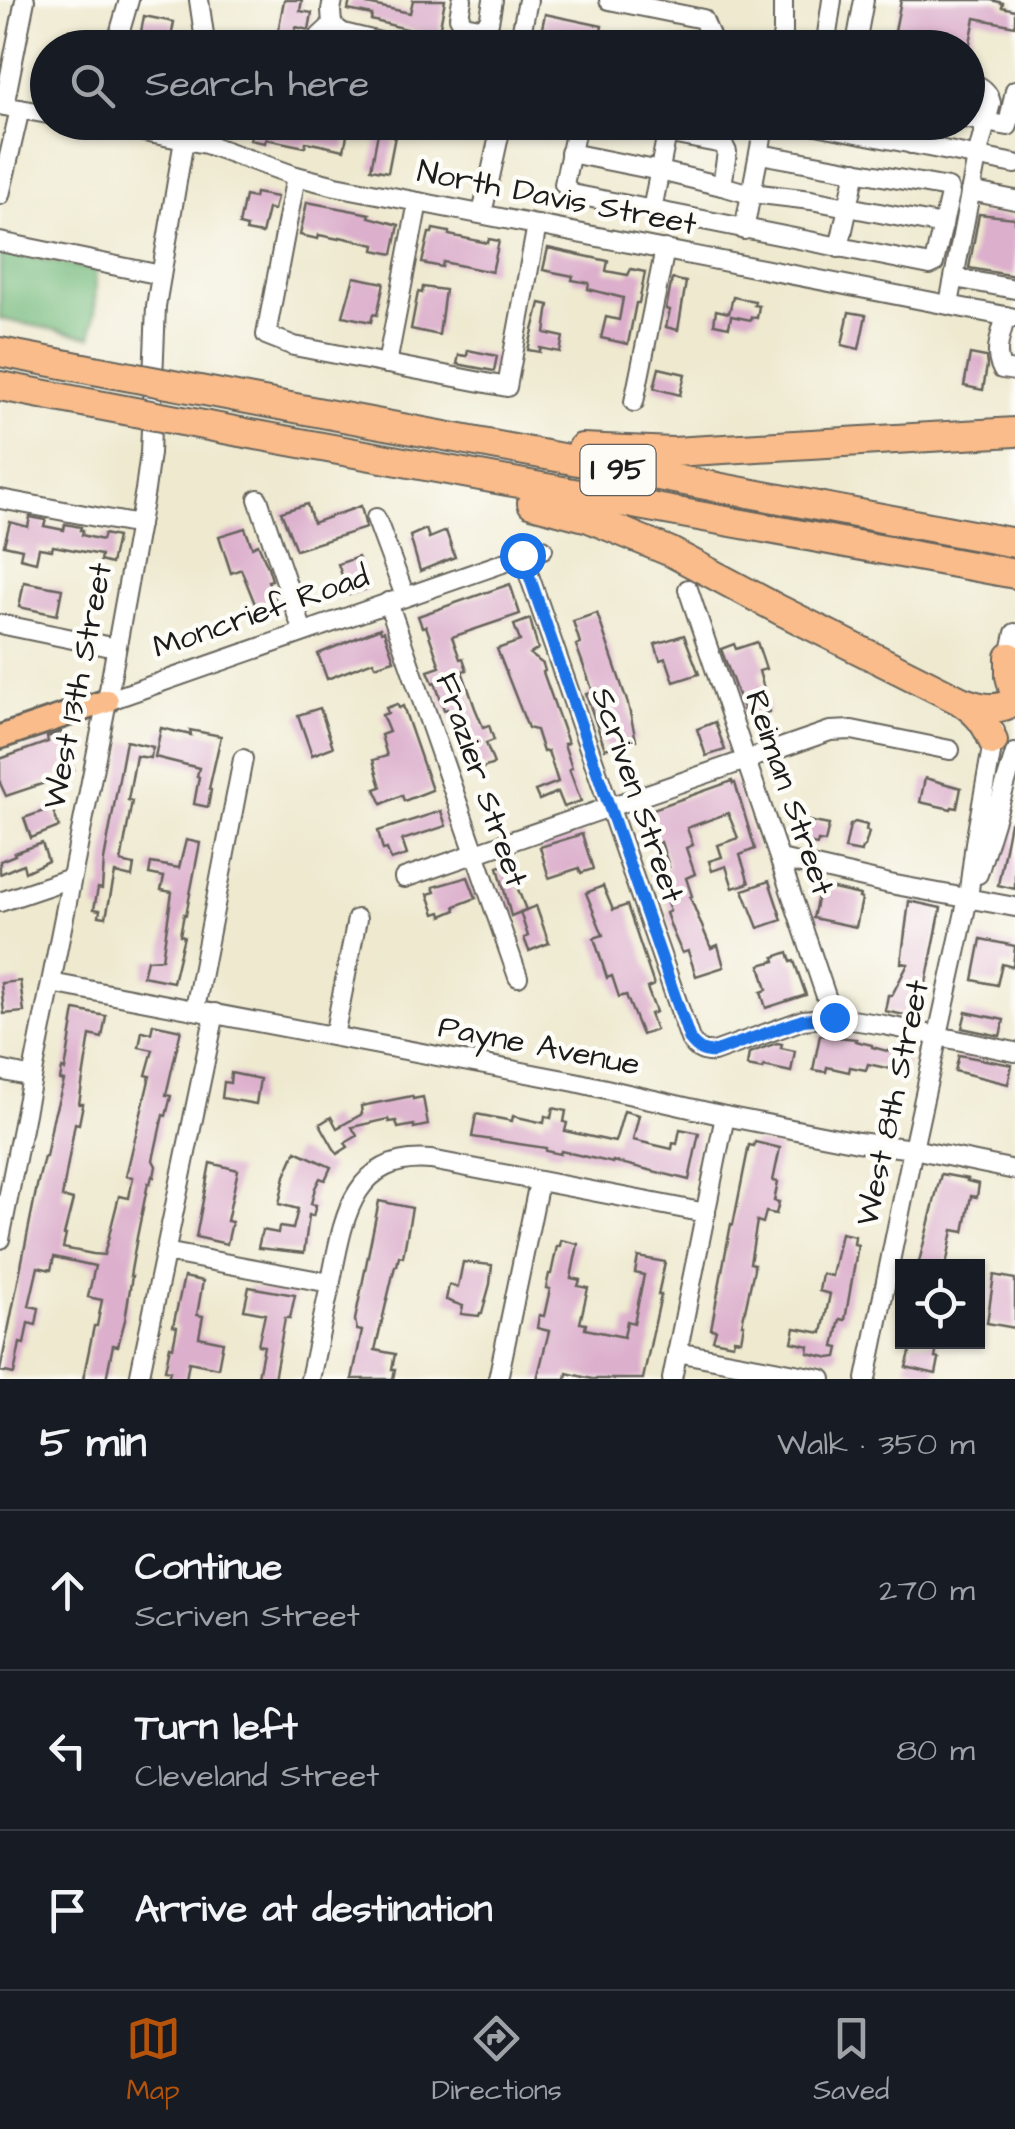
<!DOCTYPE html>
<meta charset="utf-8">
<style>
:root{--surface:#171b24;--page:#20242c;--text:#f1f3f6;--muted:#9ea1a6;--line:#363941;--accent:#b45309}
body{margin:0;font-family:"Architects Daughter",sans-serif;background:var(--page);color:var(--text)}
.controls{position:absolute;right:30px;bottom:30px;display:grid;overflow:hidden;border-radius:0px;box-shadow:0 2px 8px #0004}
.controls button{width:90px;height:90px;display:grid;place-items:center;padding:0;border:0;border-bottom:2px solid var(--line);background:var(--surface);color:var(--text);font:50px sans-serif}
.stop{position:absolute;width:30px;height:30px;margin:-22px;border:8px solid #1a73e8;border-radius:50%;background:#fff}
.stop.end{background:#1a73e8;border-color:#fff;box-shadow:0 2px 10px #0008}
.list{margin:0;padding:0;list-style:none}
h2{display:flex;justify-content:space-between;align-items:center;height:130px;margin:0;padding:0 40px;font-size:42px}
h2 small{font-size:32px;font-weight:400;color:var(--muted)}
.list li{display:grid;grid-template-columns:65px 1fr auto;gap:30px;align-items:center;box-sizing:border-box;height:160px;padding:0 40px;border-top:2px solid var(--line)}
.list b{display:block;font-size:38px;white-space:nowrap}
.list p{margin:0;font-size:32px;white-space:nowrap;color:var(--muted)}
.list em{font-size:32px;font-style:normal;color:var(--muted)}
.icon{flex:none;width:55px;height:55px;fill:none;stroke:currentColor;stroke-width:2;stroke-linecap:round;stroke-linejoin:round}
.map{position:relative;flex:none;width:1015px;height:1379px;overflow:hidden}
.search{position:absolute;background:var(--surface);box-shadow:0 2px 8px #0004;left:30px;right:30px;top:30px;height:110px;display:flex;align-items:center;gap:25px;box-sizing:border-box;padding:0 35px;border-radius:55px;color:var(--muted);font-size:38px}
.sheet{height:610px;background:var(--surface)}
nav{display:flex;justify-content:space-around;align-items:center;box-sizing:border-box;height:140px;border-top:2px solid var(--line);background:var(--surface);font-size:28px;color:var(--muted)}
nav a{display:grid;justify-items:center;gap:5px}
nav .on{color:var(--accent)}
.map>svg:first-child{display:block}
.forest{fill:#76bb7e;stroke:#496c4d;stroke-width:2.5}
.building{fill:#dcafcc}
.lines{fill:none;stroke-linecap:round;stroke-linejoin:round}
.minor-casing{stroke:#66645b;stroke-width:22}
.major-casing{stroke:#66645b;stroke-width:28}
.highway-casing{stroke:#66645b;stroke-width:32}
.minor{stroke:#fff;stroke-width:18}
.major{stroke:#f9bc8a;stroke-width:22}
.highway{stroke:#f9bc8a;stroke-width:28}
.highway-bridge-casing{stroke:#66645b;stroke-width:32;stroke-linecap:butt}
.highway-bridge{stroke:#f9bc8a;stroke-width:28}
.route{stroke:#1a73e8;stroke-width:12}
.labels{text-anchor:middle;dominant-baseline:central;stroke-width:9;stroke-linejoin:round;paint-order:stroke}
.shield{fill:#fdfcf7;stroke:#605f5e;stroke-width:2.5}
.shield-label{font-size:30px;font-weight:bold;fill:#1c1c1c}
.street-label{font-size:32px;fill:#1c1c1c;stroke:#fdfcf7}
</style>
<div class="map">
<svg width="1015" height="1379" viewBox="0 0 1015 1379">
<rect width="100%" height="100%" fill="#fdfcf7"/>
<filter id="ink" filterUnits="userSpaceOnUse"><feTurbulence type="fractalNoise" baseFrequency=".01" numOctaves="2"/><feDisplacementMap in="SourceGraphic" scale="20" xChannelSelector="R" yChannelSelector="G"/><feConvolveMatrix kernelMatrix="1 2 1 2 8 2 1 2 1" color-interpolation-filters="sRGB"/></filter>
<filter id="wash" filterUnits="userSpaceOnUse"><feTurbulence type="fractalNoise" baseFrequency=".0048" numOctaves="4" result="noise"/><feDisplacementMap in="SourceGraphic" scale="40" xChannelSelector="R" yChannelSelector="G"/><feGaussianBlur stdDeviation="2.25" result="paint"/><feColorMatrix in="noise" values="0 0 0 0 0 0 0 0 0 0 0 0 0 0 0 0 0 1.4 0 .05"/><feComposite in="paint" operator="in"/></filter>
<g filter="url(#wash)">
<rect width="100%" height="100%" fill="#eee9cf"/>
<path class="forest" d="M0,251L96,270L95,314L91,337L0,319Z"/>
<g id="blocks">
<g class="building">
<path d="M284,0H302L300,11L312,13L309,30L296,27L292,48H275Z"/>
<path d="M350,0H368L367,4L410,13L413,0H445L438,37L371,20L372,15L348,10Z"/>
<path d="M901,0H991L1003,3L1002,7L1015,10V26L975,18L969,48H928L893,41Z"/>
<path d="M545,14L602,26L598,48H567L539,42Z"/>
<path d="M144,16L174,22L169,48H138Z"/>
<path d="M254,122H291L318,128L319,122H340L349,126L344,150L306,142L305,147L266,139L265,143L250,140Z"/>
<path d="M378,133L395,136L388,172L371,169Z"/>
<path d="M255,193L277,197L274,210L268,209L262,234L246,231L247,227L239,225L245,196L254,198Z"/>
<path d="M307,202L370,214L369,217L399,225L393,254L374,250L375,245L340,237L339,239L319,235L318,239L300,235Z"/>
<path d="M979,214L1015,218V276L969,268Z"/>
<path d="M433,229L449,232V235L488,243L489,239L499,241L492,272L443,262L442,267L422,263L429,233H432Z"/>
<path d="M548,248L608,261L606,271L628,275L631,269L645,272L639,303H636L628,344L601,338L606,317L619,320L623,298L588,289L589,283L572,280L573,276L543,270Z"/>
<path d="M354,277L384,283L377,315L373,314L371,322L343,316Z"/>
<path d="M672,279L686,282L678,330L666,327L670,310L666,309Z"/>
<path d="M423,287L445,290L439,335L411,329L418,292L422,293Z"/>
<path d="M733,297L755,301L754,305L759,306L757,318L751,317V320L731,316L729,327L714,324L716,310L729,313Z"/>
<path d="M540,303L549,305L545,333L563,337L560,352L540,348V352L528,350Z"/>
<path d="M849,312L866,315L859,349L842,345Z"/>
<path d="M468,350L497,356L494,371L457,364L459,355L467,356Z"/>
<path d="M970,354L986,357L987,366L983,390L964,386Z"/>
<path d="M659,368L685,374L680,395L654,388Z"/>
<path d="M307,504L313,523L361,506L366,528L296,550L281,512Z"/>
<path d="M30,517L46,520L44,526L64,530L65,524L81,527L80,530H83L82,535L102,540L104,534L117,537L111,564L100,561L101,555L53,546L52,550L39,548L36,562L20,558L22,549L4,545L10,522L28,527Z"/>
<path d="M245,528L252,547L258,544L268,567L272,580L268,581L280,611L261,619L241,569L231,573L219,536Z"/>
<path d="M426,529L429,538L446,531L455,557L420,571L410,536Z"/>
<path d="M358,557L369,588L349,595L338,564Z"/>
<path d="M24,582L62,589L57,615L19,607Z"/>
<path d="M510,584L520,614L452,637L460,659L463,658L467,670L462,671L475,708L483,727L489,725L494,740L486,743L494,764L472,772L464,750L461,751L447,709L444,710L435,682L433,683L428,671L440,667L426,626L422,627L418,616Z"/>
<path d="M597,613L628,704L636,740L605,749L586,694L593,692L576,645L580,643L573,621Z"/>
<path d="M530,619L538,649L530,654L543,664L545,671L543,672L568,743L564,744L572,768L569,769L581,801L564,807L558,792L539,800L535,791L558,782L548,751L543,752L536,730L528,728L497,649L520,641L514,625Z"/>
<path d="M380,628L381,632L384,631L394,660L375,666L373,661L327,679L318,654Z"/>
<path d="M684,635L699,674L674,682L666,658L660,660L655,644Z"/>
<path d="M757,642L766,669L759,671L769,707H768L769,712L751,718L749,713L745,714L721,649L734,644L736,649Z"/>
<path d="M397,704L399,708L403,706L432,790L404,801L402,795L382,804L375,789L381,787L373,760L387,756L381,735L389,732L382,715L388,713L386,708Z"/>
<path d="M320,708L333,747L312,755L298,715Z"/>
<path d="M715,722L725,750L706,756L697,729Z"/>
<path d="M161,728L191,735L190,730L221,736L209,789L211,790L208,807L194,804L199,777L197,776L199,768L155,757Z"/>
<path d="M61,732L74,770L53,777L54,780L6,796L0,783V759L48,742L47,737Z"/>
<path d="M126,741L153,747L150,758L136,756L128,800L132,801L121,862L134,865L132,877L115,873L106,917L99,916L100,910L94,909L98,888L102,889L104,860Z"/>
<path d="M925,778L961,788L957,808L952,807L951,809L920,802Z"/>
<path d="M732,781L733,784L735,783L755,849L740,855L749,883L733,888L726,866L712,871L709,861L722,857L718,845L738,838L728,813L687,828L693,845L686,848L695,874L686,878L692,896L690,897L711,948L718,945L724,967L696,976L688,951L682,953L672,930L666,913L670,911L662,886L656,888L651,874L669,867L661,842L643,847L639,834L642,833L636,815Z"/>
<path d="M52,808L59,827L31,838L24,818Z"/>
<path d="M441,811L446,826L402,840L407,855L391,860L387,849L383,850L378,831Z"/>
<path d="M803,820L829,825L825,842L818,841L817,845L798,841Z"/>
<path d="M855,822L867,825L866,830L869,832L865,846L862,848L861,852L845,849L850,825Z"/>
<path d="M1010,822H1015V889L998,885Z"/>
<path d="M582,834L593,869L581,873L579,868L549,878L540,847Z"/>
<path d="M186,840L200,843L186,915L184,914L180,935L184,936L173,982L143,976L147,960L162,959L172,892L161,890L164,877L149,874L151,863L179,868Z"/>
<path d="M42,843L48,861L25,872L23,864L0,874V861L15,855L14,853Z"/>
<path d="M513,862L520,883L516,884L526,910L511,916L498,867Z"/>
<path d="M468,877L476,898L455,906L456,910L442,916L441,912L435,914L428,894L435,892L433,887Z"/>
<path d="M769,881L782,920L758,928L743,890Z"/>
<path d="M603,886L613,910L627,905L654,985L647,988L656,1012L650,1014L656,1030L642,1035L626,995L619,997L612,976L607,978L594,938L603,935L586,893Z"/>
<path d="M820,886L860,895L859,898L862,899L856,927L813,918Z"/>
<path d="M909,901L941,908L919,1018L885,1011L888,995H892L908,964L901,963Z"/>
<path d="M536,906L549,943L529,951L524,938L528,936L520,912Z"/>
<path d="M981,939L1015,946L1013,967L1002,964L997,985L973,980Z"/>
<path d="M788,952L791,962L794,961L806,995L766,1008L761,992L767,990L760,965L775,961L774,957Z"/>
<path d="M20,981L24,1012L4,1014L1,983Z"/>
<path d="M75,1010L106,1016L102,1038L90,1035L79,1104H83L79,1124L75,1123L62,1197L73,1200L64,1235H66L63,1248L93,1254L104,1255L119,1196L129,1198L133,1177L126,1176L150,1076L146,1075L153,1050L139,1047L142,1031L151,1033L153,1024L181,1030L166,1095L171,1096L166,1116L163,1115L153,1160L156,1166L154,1177L152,1176L150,1184L148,1183L137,1237L130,1276H132L125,1320L118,1346L113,1345L106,1379H83L94,1326H97L102,1300L88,1297L95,1266L54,1257L51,1270L38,1267L29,1306L39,1308L36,1325L28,1323L24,1344L20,1343L14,1374L0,1371L37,1186L44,1157H46L53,1119L64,1081L60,1080L62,1069L65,1070Z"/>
<path d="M966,1012L1004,1020L1000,1036L962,1028Z"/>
<path d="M820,1035L856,1039L855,1041L872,1045V1047L899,1054L898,1057L907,1059L904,1072L868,1064L866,1070L850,1067L849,1072L827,1067L826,1072L813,1070Z"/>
<path d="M777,1043L782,1044L781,1048L795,1051L791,1072L764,1066L763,1069L747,1066L749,1053Z"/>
<path d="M959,1055L1012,1065L1008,1084L955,1071Z"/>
<path d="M231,1073L260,1079L256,1104L222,1098L224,1082L230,1083Z"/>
<path d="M412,1096L413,1099L423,1097L428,1125L414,1128V1125L398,1128L396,1121L389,1122L388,1119L352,1127L357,1136L345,1143L348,1147L337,1154L320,1124L331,1117L337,1128L362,1114L361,1106Z"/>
<path d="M553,1108L566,1111L564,1122L567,1123L565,1131L615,1142L624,1111L639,1115L633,1140L672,1149L673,1143L677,1144L680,1129L699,1133L689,1180L613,1161V1163L561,1151L560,1154L546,1151V1148L472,1137L476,1114L512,1121L513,1116L544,1123L545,1116L551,1118Z"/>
<path d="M755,1142L780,1148L773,1181L778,1182L774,1201L779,1202L776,1214L766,1212L763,1223L757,1221L750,1263L754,1264V1269L742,1324H744L741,1340L734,1339L733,1344L713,1340L716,1330L711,1329L731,1224L733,1225L749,1145L754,1146Z"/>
<path d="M296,1151L331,1167L325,1180L320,1178L315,1188L311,1204L316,1205L313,1216L309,1215L304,1253L258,1248L262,1230L278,1233L279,1227L293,1229L298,1209L279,1204L285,1176Z"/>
<path d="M210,1163L238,1170L227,1221L232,1222L227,1244L196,1237Z"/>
<path d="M941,1174L968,1179L967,1181L979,1184L977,1197L971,1196L964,1232L953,1230L946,1266H918Z"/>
<path d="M379,1201L412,1208L403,1257L399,1256L397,1266H395L375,1350L395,1354L392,1369H395L393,1379H352L362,1331L357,1330L355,1320Z"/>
<path d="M841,1233L855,1236L854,1244L858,1245L845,1320L840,1319L834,1347L839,1348L837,1357L830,1358L808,1353L809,1346L792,1342L795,1328L822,1333L830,1294L819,1291L822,1274L832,1276Z"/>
<path d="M561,1240L578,1244L571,1278L580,1280L578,1286L588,1288L580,1323L586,1324L585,1329L624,1337L627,1321L634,1323L644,1275L635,1273L638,1257L665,1262L658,1295H661L643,1379H592L567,1373L566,1379H537L549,1331L537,1328L539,1315L544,1316L550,1289L546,1288L549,1274H551L557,1246H560Z"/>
<path d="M463,1262L492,1265L490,1284L482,1313H480L479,1316L461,1314L463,1306L446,1300L449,1285L458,1287Z"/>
<path d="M994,1275L1015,1279V1328L987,1323Z"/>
<path d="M184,1277L203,1281L197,1315L203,1316L199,1337L223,1342L218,1368L189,1362L186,1379H168L170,1371L165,1370L170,1346L173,1347L177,1327L173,1326Z"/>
<path d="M249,1287L295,1295L290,1318H285L274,1379H263L264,1377L258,1376L264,1346L258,1345L265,1314L244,1310Z"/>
<path d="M913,1342L938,1343L935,1358L939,1359L936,1374L906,1367Z"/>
</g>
</g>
</g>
<g filter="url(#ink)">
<use href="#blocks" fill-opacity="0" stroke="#66645b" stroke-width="2.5"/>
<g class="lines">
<g class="minor-casing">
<g id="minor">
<path d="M199,0L206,48"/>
<path d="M462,0L459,17L464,25L480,28L489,22L493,0"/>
<path d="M609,0L703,19L710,36L708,48"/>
<path d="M332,25L343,33L405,48"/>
<path d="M332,25L331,10L333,0"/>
<path d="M857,38L864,0"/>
<path d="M115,48L129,0"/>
<path d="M313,48L320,36L332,25"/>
<path d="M518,48L528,0"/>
<path d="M780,48L783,33V0"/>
<path d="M825,48L832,0"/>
<path d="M4,106L25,0"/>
<path d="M9,107L48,114"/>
<path d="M968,119L1008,126L1015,90"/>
<path d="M92,122L206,144L296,176L336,186L1015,318"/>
<path d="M580,122L577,125L564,184L572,194L930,265L934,263L950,194L948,188L760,154"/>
<path d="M608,122L723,144L727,152L722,186L743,192L811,200L943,225"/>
<path d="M801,122L1015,164"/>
<path d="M911,144L920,122"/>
<path d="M570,153L660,171L722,186"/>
<path d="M296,176L266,335L294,346L507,387L537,225"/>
<path d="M970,191L1015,200"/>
<path d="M0,195L20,109"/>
<path d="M652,210L667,133"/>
<path d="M482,214L502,122"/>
<path d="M744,230L765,122"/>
<path d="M0,242L161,275"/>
<path d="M839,248L856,171"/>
<path d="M955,278L1015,289"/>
<path d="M949,304L977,157L991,103C988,90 980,85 968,82"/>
<path d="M1006,316C1001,334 993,353 1002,369L1015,371"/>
<path d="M387,364L418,202"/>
<path d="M634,402L665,249"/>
<path d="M0,499L139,525"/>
<path d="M258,499L303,632"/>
<path d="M376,518L405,596"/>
<path d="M522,555L690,1039C696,1049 703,1053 714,1052L803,1020L833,1017L884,1025L1015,1052"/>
<path d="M688,589L833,1017"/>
<path d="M388,602L518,977"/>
<path d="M0,624L116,648"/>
<path d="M1008,666L1015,633"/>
<path d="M107,701L543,549"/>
<path d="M780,859L890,884L1015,907"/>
<path d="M978,874L1015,753"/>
<path d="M404,878L830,731L852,730L950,750"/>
<path d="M0,902L71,878"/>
<path d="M51,983L575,1082L725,1116L858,1142L913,1149L1015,1170"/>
<path d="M195,1009L243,759"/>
<path d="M334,1036L357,919"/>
<path d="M0,1070L32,1077"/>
<path d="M0,1239L107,701L145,490L150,453L156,306L184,140L191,130L193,122"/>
<path d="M165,1252L330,1283"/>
<path d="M677,1352L822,1379"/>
<path d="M139,1379L215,1013"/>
<path d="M310,1379C317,1346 324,1314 331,1281C343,1222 351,1153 431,1160L706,1213"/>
<path d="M498,1379L539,1182"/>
<path d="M672,1379L725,1116"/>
<path d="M866,1379L913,1149L968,898L975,843L995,731"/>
</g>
</g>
<g class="major-casing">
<path id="major" d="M0,737L107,701"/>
</g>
<g class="highway-casing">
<g id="highway">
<path d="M0,352L94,370"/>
<path d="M0,386L93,404"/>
<path d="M242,398L1015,543"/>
<path d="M240,432L1015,574"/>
<path d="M582,448L673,452L1015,432"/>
<path d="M532,503L589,518L671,552L780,610L961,701C979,708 999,713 1015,700"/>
<path d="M1010,657V676L1015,695"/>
<path d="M962,702C978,713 986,723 993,741"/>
</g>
</g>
<use href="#minor" class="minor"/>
<use href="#major" class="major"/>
<use href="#highway" class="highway"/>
<g class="highway-bridge-casing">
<g id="highway-bridge">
<path d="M94,370L242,398"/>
<path d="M93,404L240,432"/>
</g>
</g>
<use href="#highway-bridge" class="highway-bridge"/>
</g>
</g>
<g class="lines" filter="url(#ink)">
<path class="route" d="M522,555L690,1040C697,1049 703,1053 714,1052L803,1020L834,1017"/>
</g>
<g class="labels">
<rect class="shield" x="580.5" y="445" width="75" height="50" rx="8"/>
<g class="shield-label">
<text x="618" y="470">I 95</text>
</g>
<g class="street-label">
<text transform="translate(557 198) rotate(11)">North Davis Street</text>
<text transform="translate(261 612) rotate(-19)">Moncrief Road</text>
<text transform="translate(78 686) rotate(-79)">West 13th Street</text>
<text transform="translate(481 780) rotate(71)">Frazier Street</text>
<text transform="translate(789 793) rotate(71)">Reiman Street</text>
<text transform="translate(637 795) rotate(71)">Scriven Street</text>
<text transform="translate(539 1046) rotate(11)">Payne Avenue</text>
<text transform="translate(893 1103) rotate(-78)">West 8th Street</text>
</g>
</g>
</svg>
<div class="controls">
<button><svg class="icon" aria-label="locate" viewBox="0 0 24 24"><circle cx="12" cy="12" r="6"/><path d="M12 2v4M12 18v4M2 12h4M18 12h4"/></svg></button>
</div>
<div class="stop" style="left:522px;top:555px"></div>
<div class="stop end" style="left:834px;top:1017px"></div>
<div class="search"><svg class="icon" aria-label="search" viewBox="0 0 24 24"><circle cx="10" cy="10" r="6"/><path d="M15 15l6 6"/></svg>Search here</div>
</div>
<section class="sheet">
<h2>5 min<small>Walk · 350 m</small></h2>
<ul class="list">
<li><svg class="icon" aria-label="ahead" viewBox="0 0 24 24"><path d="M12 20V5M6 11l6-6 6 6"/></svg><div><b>Continue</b><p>Scriven Street</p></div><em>270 m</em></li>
<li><svg class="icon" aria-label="left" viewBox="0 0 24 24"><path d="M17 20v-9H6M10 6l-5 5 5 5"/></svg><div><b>Turn left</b><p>Cleveland Street</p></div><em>80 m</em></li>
<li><svg class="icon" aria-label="arrive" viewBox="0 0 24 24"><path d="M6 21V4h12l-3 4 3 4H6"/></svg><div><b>Arrive at destination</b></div></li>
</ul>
</section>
<nav>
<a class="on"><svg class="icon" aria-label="map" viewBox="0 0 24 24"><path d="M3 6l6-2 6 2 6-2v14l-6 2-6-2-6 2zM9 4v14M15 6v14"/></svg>Map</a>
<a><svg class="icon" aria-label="directions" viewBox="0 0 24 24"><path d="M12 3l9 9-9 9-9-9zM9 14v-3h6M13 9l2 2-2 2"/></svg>Directions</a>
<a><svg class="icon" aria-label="saved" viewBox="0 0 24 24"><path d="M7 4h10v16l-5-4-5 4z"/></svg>Saved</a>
</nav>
